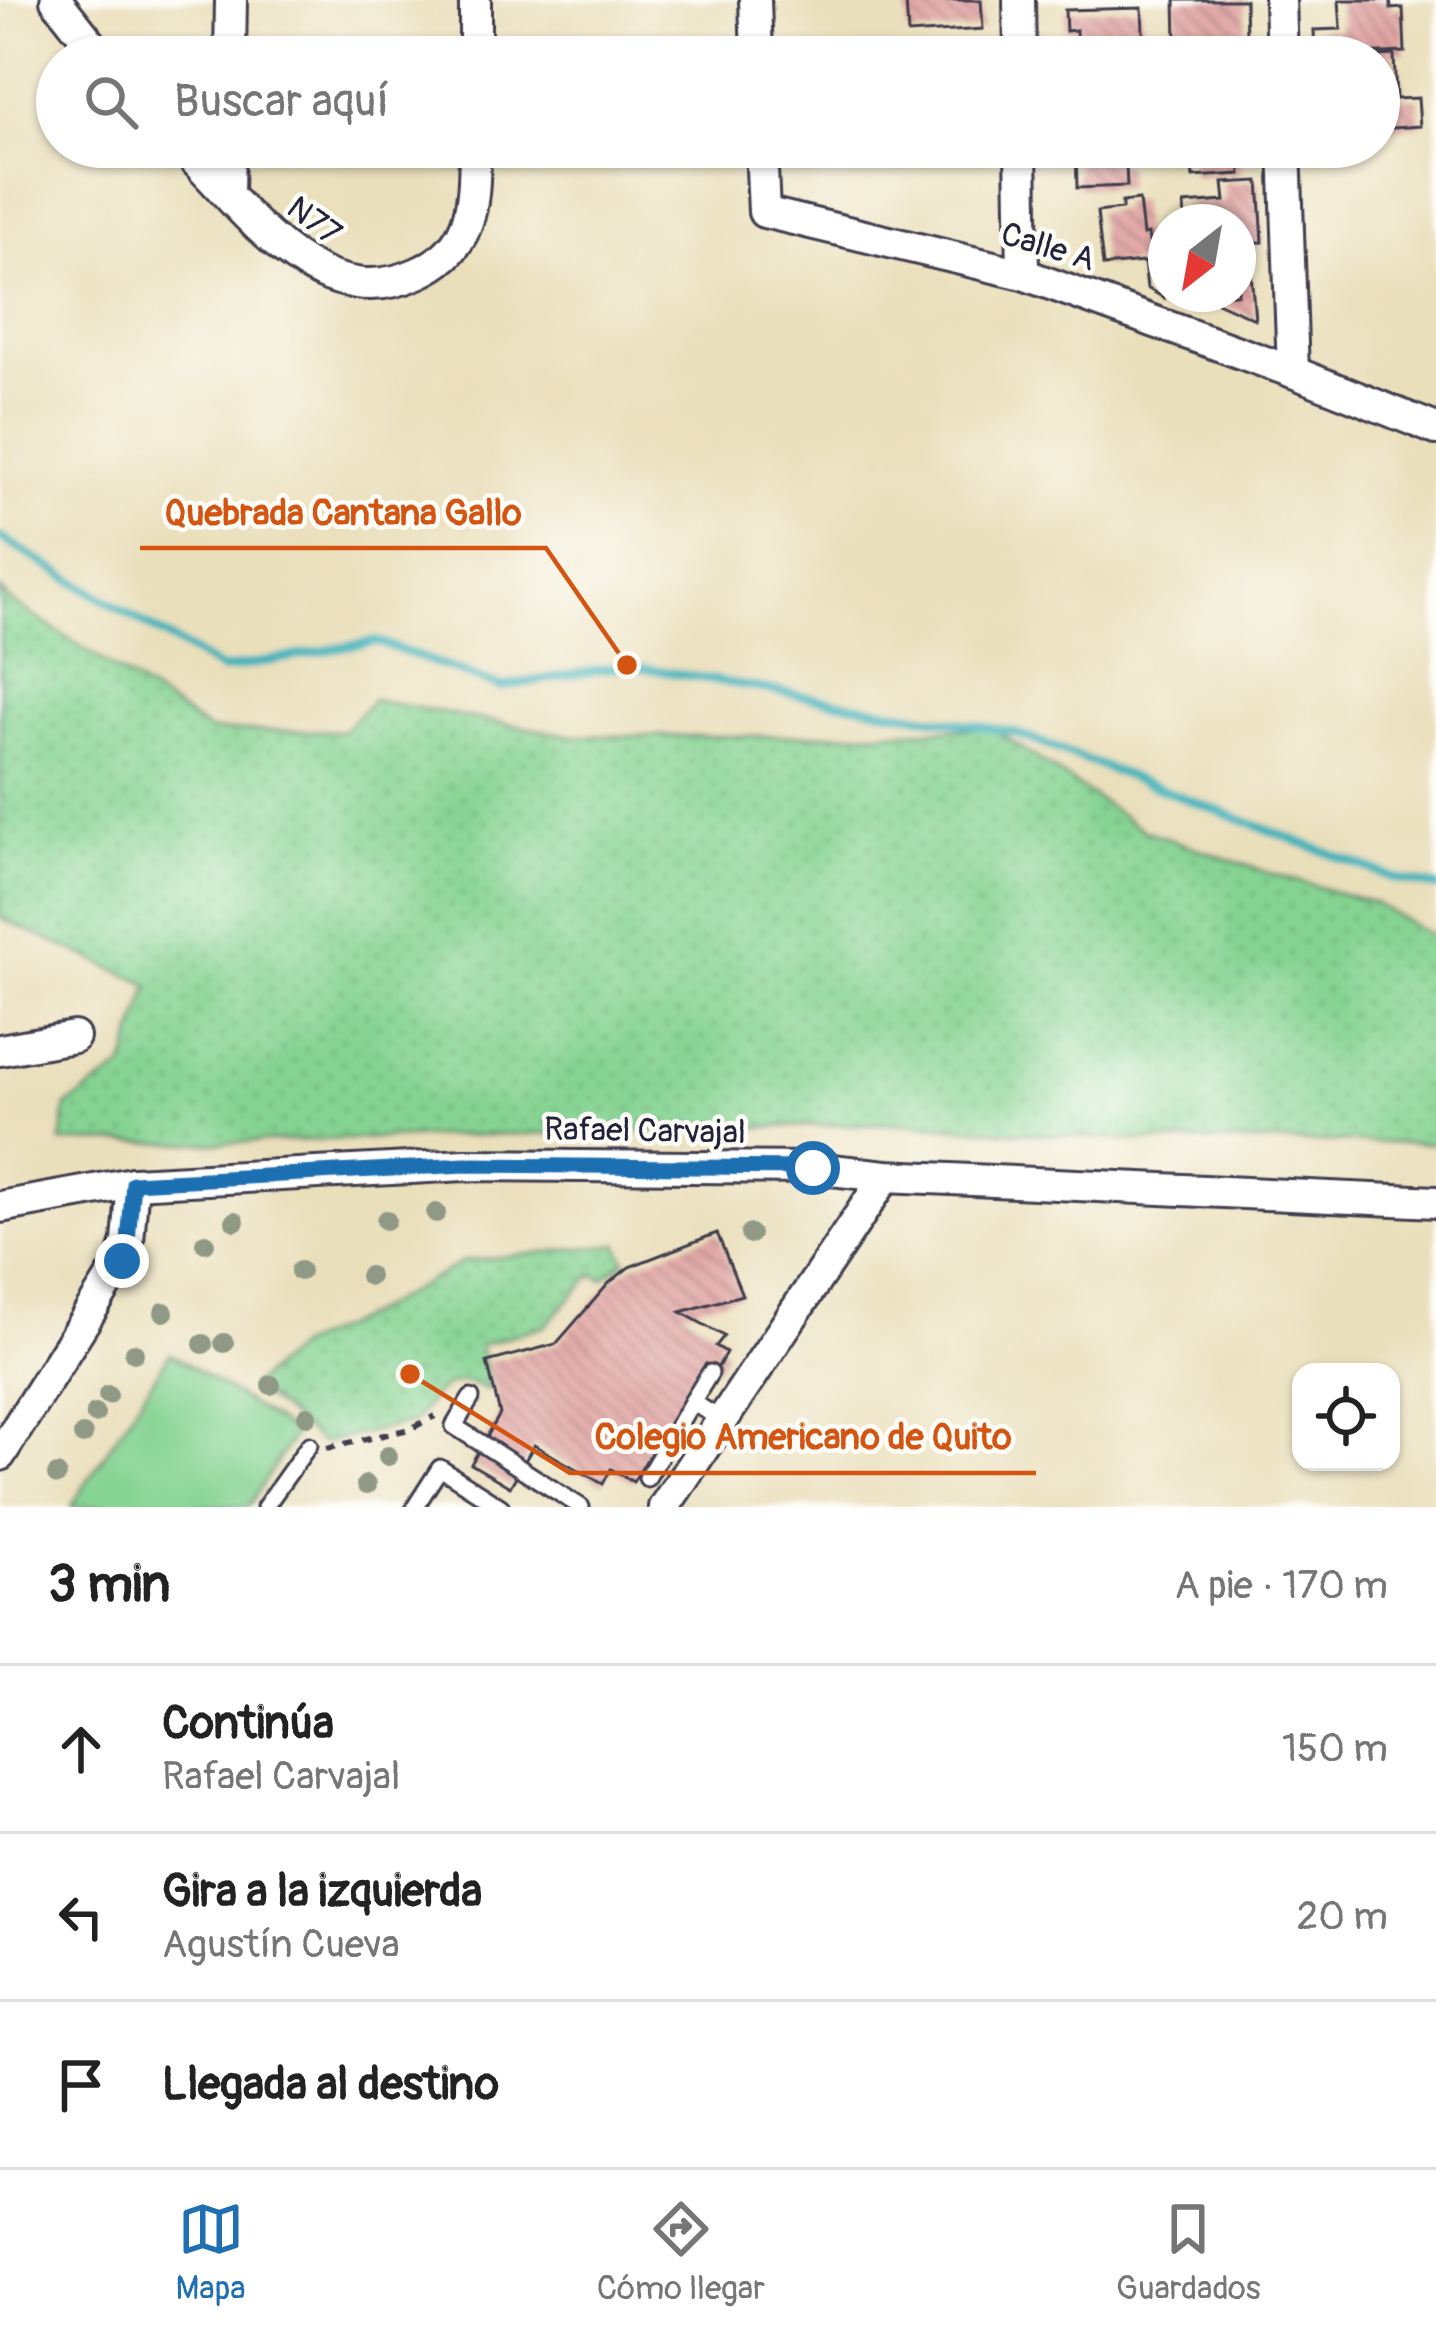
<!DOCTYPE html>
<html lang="es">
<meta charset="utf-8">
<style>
:root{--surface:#fff;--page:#f6f6f6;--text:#222;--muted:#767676;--line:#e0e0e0;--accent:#1f6fb2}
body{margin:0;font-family:Pangolin,sans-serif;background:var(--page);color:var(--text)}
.controls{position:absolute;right:36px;bottom:36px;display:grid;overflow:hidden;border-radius:24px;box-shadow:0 3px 9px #0004}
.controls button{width:108px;height:108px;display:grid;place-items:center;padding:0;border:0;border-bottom:3px solid var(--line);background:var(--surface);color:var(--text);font:60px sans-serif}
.compass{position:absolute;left:1148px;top:204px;width:108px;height:108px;border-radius:50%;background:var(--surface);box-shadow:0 3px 9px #0004;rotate:211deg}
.stop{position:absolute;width:36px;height:36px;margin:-27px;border:9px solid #1f6fb2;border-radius:50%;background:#fff}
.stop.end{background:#1f6fb2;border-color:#fff;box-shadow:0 3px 12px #0008}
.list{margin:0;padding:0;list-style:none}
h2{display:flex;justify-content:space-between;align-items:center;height:156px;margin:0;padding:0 48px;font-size:51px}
h2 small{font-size:39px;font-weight:400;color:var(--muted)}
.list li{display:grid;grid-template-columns:78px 1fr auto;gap:36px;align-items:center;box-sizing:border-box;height:168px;padding:0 48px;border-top:3px solid var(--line)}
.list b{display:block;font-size:45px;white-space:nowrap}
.list p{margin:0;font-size:39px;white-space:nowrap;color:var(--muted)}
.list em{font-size:39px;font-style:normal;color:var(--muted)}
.icon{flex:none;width:66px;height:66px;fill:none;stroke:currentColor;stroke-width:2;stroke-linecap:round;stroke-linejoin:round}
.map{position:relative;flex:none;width:1436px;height:1507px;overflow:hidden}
.search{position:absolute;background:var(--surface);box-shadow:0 3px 9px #0004;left:36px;right:36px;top:36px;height:132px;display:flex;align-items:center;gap:30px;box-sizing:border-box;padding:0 42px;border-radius:66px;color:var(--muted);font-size:45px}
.sheet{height:660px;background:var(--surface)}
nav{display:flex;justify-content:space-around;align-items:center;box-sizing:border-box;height:168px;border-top:3px solid var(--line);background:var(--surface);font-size:33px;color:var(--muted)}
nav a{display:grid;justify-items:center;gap:6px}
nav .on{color:var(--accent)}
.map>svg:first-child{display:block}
.grass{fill:url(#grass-dots);stroke:#547a66;stroke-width:3}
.pitch{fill:#85d392;stroke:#547a66;stroke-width:3}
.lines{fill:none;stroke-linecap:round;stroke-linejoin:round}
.stream{stroke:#42b2ba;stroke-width:9}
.building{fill:url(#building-back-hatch)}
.lane-casing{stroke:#403e4e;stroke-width:21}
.street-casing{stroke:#403e4e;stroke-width:36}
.path{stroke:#403e4e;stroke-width:6;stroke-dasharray:9 9;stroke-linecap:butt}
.lane{stroke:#fff;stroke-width:15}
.street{stroke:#fff;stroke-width:30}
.tree{fill:#8f9985}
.route{stroke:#1f6fb2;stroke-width:15}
.labels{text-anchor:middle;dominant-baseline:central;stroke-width:9;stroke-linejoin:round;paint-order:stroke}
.street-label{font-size:33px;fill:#22223b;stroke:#fdfcf7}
.leader{fill:none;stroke:#d45411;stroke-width:4.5}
.callout-dot{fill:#d45411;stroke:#fdfcf7;stroke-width:4.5}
.callout-label{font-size:36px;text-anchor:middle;font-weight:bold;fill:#d45411;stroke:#fdfcf7;stroke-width:9;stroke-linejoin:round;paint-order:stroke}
</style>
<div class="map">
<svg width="1436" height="1507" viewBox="0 0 1436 1507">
<defs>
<pattern id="grass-dots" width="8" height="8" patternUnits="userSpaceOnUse" patternTransform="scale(3)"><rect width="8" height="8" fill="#85d392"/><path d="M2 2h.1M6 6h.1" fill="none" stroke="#73b57f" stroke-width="1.8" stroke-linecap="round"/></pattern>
<pattern id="building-back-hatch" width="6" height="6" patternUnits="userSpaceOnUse" patternTransform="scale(3)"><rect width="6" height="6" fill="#e0a2a0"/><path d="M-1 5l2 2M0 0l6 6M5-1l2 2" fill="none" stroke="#b58484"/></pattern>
</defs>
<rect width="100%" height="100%" fill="#fdfcf7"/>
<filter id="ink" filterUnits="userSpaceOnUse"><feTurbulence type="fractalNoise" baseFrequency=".00833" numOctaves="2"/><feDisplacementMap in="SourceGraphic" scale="24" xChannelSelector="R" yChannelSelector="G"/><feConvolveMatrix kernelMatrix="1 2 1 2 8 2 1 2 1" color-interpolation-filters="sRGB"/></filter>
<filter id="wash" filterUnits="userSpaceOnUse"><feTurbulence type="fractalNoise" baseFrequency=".004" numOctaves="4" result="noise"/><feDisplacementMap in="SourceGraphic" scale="48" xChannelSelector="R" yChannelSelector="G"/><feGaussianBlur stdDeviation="2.7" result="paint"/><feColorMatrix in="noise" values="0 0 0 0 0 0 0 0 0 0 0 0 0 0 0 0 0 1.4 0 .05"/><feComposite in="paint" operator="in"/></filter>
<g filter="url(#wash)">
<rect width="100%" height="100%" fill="#eadfbb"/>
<g class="grass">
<path d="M0,589L8,599L210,731H343L373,700L573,736H770L992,728L1143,830L1266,872L1374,903L1436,938V1143L1136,1141L903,1123L215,1143L61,1142L66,1106L124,1067L149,985L0,918Z"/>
<path d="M618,1244L625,1261L603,1279L593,1274L546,1325L480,1345L489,1389C479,1388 469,1381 459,1382C439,1383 425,1407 414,1422L322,1443L251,1386L298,1346L362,1318L465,1261Z"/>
</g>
<path class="pitch" d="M170,1353L295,1433L248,1507H71Z"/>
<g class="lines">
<path class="stream" d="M0,537L222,670L376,641L501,687L627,665L1013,732L1396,879L1436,887"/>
</g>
<g id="blocks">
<g class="building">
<path d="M906,0H981L983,29L908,34Z"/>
<path d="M1175,0H1245L1246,37L1176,40Z"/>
<path d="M1339,0H1390L1391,9L1403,8L1405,52L1315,56L1314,30L1341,29Z"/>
<path d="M1142,8L1144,57H1077L1076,30L1066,31L1065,10Z"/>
<path d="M1247,46L1248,57H1171V49Z"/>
<path d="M1394,55L1396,99L1418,98L1420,126L1379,129V56Z"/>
<path d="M916,147H992V157L916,160Z"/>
<path d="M1076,147H1115V165H1126L1127,186L1077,188Z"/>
<path d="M1190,147H1246V155H1240L1241,174L1193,177Z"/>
<path d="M1259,181L1263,242L1238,243V222H1185L1184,204L1225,201L1223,183Z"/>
<path d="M1139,200L1143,235L1148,234L1152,262L1160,261L1164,298L1147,288L1144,262L1103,266L1097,212L1122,209V202Z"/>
<path d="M1250,262L1255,319L1199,294H1238V263Z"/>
<path d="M717,1233L742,1295L681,1312L724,1336L716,1346L726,1352L717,1369L706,1364L633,1482L611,1469L603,1484L534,1445L510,1487L471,1464L500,1414L487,1362L556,1344L609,1283L629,1267Z"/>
</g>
</g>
</g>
<g filter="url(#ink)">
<use href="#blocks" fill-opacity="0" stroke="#403e4e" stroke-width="3"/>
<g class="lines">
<g class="lane-casing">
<g id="lane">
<path d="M471,1398L454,1426L581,1507"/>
<path d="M692,1402L710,1373"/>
<path d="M647,1478L692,1402L722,1420"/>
<path d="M265,1507L309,1445"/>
<path d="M415,1507L440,1468L501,1507"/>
</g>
</g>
<g class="street-casing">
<g id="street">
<path d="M56,0L101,57"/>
<path d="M755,0L757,57"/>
<path d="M1019,0L1020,57"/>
<path d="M1280,0L1282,57"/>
<path d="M230,57L231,0"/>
<path d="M475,57V0"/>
<path d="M182,147C245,209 318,319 418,273C475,248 474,201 475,147"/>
<path d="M761,147L764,212L1023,274L1293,372L1436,429"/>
<path d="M1021,147L1023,274"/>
<path d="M1285,147L1293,372"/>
<path d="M228,193L229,147"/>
<path d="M0,1050L74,1037"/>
<path d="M0,1207L133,1183L465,1165L813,1168L886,1176L1436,1202"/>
<path d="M0,1455L122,1261L128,1241L133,1183"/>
<path d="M664,1507L886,1176"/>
</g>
</g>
<path class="path" d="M327,1448L410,1429L435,1416"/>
<use href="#lane" class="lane"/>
<use href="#street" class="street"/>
</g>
<g class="tree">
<circle cx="436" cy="1213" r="10"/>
<circle cx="386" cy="1220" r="10"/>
<circle cx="235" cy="1221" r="10"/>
<circle cx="750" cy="1234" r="10"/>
<circle cx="205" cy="1243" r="10"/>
<circle cx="300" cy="1271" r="10"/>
<circle cx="369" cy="1276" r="10"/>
<circle cx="164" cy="1312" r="10"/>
<circle cx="224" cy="1343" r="10"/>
<circle cx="203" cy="1344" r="10"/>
<circle cx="134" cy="1353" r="10"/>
<circle cx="271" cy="1385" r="10"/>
<circle cx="108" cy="1395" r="10"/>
<circle cx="95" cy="1414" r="10"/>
<circle cx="307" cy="1416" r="10"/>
<circle cx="83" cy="1435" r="10"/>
<circle cx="388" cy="1456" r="10"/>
<circle cx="57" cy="1475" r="10"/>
<circle cx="366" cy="1485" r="10"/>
</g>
</g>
<g class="lines" filter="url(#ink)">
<path class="route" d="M122,1261L128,1241L133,1183L465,1165L813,1168"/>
</g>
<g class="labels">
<g class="street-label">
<text transform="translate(314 221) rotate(37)">N77</text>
<text transform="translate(1048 247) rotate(17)">Calle A</text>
<text transform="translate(645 1131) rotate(1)">Rafael Carvajal</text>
</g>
</g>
<path class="leader" d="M627 665L546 548H140M410 1374L570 1473H1036"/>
<g class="callout-dot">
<circle cx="627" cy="665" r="12"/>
<circle cx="410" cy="1374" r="12"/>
</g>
<g class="callout-label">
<text x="343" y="525">Quebrada Cantana Gallo</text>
<text x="803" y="1449">Colegio Americano de Quito</text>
</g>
</svg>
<div class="controls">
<button><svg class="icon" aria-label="locate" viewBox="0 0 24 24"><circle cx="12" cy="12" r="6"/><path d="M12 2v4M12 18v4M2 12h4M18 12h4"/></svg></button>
</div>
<svg class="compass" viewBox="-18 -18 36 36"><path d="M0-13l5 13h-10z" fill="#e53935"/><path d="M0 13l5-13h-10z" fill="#767676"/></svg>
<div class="stop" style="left:813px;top:1168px"></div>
<div class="stop end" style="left:122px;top:1261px"></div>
<div class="search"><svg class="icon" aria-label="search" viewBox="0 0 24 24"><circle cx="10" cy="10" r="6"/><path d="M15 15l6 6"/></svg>Buscar aquí</div>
</div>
<section class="sheet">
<h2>3 min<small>A pie · 170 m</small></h2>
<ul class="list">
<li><svg class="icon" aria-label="ahead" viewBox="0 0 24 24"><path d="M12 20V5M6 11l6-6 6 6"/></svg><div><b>Continúa</b><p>Rafael Carvajal</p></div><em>150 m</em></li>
<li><svg class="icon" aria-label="left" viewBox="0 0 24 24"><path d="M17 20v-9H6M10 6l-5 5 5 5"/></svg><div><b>Gira a la izquierda</b><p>Agustín Cueva</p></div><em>20 m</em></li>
<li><svg class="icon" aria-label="arrive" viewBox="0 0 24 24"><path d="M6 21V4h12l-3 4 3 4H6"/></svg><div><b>Llegada al destino</b></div></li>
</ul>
</section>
<nav>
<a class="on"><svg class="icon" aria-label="map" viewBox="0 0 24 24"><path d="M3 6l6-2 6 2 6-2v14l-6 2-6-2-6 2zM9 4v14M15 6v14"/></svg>Mapa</a>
<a><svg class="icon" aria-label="directions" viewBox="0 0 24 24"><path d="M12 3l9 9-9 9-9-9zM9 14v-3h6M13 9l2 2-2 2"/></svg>Cómo llegar</a>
<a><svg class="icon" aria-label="saved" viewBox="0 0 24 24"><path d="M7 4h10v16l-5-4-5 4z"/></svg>Guardados</a>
</nav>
